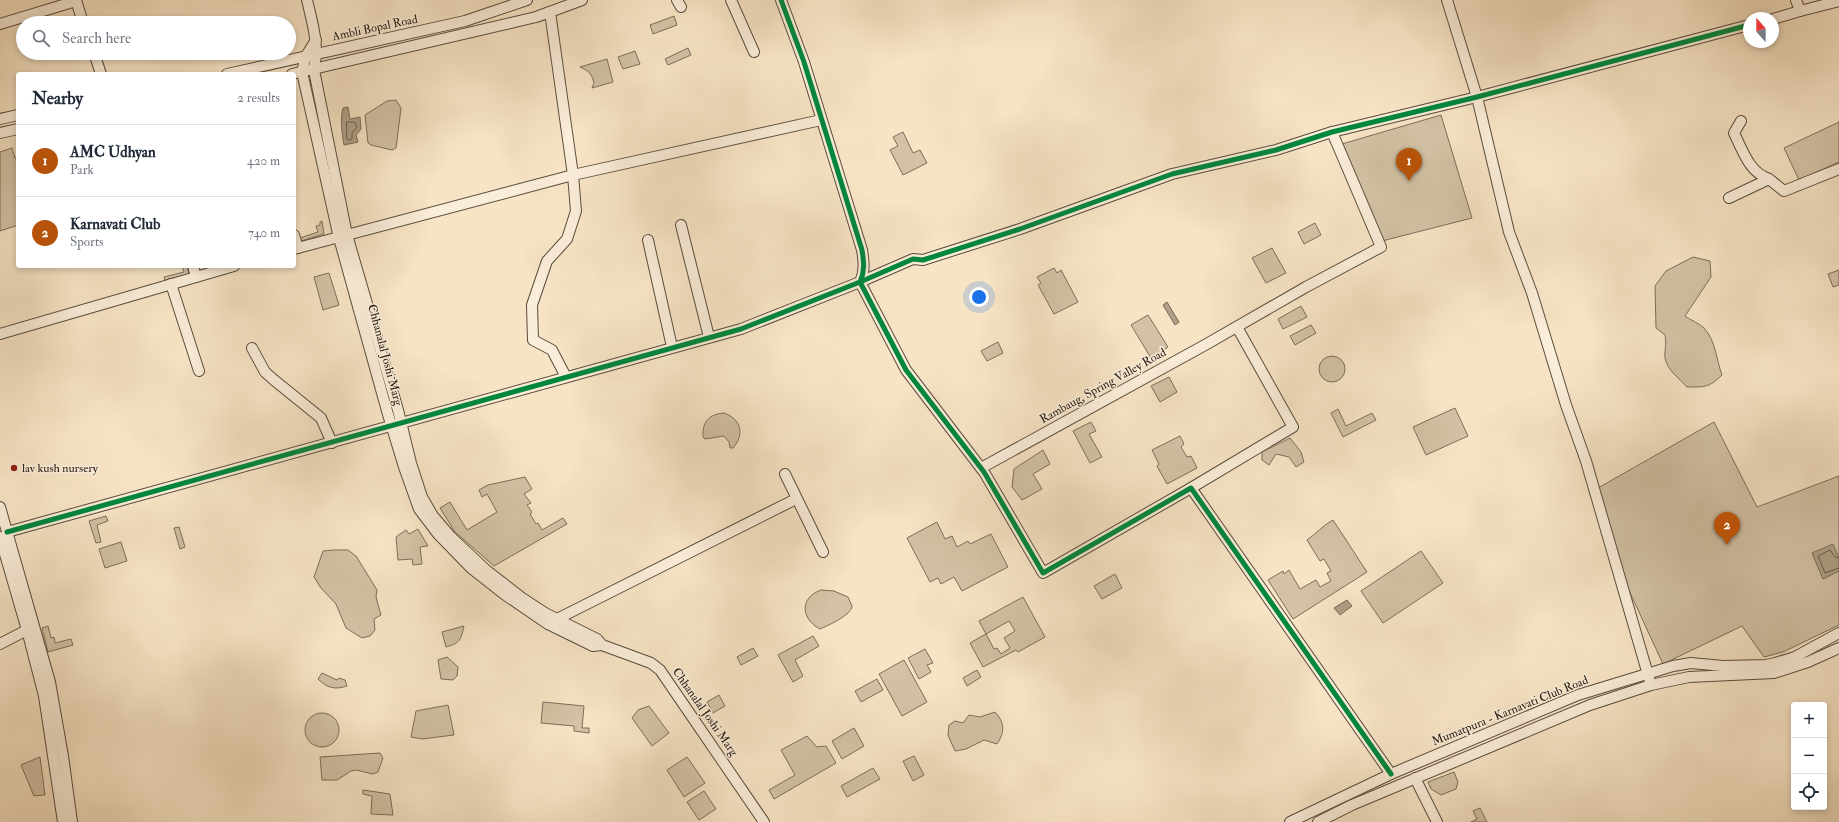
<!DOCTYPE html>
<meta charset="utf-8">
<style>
:root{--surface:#fff;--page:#f2f2f3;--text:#1f2937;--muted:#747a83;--line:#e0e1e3;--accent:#b45309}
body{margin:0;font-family:"IM FELL Double Pica",serif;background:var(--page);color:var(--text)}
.controls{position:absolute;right:12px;bottom:12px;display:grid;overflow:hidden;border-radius:4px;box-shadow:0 2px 6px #0003}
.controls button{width:36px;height:36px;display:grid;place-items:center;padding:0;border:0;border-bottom:1px solid var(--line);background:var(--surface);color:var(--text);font:20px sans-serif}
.compass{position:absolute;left:1743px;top:12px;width:36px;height:36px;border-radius:50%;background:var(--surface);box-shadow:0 2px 6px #0003;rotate:339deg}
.you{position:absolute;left:979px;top:297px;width:14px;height:14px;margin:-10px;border:3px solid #fff;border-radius:50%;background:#1a73e8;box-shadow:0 0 0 6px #1a73e833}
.badge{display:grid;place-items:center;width:26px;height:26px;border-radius:50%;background:var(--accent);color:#fff;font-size:13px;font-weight:700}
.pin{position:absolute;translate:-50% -33px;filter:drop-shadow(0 1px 2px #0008)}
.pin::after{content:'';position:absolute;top:21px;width:14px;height:12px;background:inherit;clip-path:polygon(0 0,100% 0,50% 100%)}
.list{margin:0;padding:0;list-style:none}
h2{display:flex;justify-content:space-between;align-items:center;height:52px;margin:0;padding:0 16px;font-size:17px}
h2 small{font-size:13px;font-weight:400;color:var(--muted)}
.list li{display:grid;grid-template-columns:26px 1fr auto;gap:12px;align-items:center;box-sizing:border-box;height:72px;padding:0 16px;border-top:1px solid var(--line)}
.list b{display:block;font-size:15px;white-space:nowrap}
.list p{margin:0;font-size:13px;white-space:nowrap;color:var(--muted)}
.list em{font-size:13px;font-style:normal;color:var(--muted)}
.icon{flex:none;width:22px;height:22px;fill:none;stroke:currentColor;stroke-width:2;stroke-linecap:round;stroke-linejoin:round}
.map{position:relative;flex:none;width:1839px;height:822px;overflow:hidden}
.search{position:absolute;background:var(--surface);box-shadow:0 2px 6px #0003;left:16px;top:16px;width:280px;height:44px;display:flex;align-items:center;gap:10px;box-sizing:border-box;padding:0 14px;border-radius:22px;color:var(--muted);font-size:15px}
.panel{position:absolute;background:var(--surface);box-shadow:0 2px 6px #0003;left:16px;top:72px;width:280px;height:196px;border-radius:4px}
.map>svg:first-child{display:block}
.green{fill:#d3c2a6;stroke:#7c6e5b}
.water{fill:#af9f87;stroke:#776a57}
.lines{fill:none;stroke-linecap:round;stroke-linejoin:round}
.shore{stroke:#6a5c4c;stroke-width:1}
.minor-casing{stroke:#594c3d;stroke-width:12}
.minor{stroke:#faedd9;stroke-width:10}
.cycleway-casing{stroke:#faedd9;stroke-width:8}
.cycleway{stroke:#00873e;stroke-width:5}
.poi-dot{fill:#8f2418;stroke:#faedd9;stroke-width:1.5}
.labels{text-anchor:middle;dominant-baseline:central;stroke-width:3;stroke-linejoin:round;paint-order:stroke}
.street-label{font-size:12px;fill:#241a10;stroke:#faedd9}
.poi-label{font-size:12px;fill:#241a10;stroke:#faedd9;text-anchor:start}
</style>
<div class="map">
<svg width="1839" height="822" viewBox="0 0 1839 822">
<rect width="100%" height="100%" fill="#f7e4c5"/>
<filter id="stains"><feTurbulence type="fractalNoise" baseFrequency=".005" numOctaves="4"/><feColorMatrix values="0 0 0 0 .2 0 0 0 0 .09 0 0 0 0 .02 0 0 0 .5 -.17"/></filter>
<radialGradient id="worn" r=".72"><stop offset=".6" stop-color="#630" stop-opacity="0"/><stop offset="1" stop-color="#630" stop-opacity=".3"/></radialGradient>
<g class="green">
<path d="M674,16L677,25L653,34L650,25Z"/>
<path d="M688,48L691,55L668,65L665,59Z"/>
<path d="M635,51L640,64L623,69L618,57Z"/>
<path d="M607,59L613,82L592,88L594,83C592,74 589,71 580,67Z"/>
<path d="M396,100L401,108L396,148L392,150L371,145L368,143L365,115L387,101Z"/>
<path d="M1441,115L1472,218L1382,241L1342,144Z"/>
<path d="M1839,122V162L1799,180L1784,148Z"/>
<path d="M903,132L913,153L920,150L927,163L903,175L890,150L898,146L893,137Z"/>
<path d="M12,148L15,158L18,159V192L17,193L18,225L0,231V152Z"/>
<path d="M322,221L324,234L301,241L300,238L318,232L316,226L320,225V222Z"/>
<path d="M1315,223L1321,235L1304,244L1298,232Z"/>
<path d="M1272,248L1286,273L1266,283L1252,258Z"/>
<path d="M1693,257L1710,261L1711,277L1685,316C1690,320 1699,323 1704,328C1716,341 1716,359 1722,375C1709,388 1704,387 1687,387C1679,378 1667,370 1665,358C1664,351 1667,345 1665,335L1656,328L1655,286L1666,271Z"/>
<path d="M182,266H187L189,274L165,280L164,277L184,272Z"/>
<path d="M1054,268L1057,273L1061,270L1078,302L1054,314L1038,285L1041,283L1037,277Z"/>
<path d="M1839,270V285L1833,287L1828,274Z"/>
<path d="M329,273L339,305L323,310L314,277Z"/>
<path d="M1301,306L1307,317L1283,329L1278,319Z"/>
<path d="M1148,315L1168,347L1151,358L1131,325Z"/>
<path d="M1311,325L1316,333L1295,345L1290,336Z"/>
<path d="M998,342L1003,353L987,361L981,351Z"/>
<circle cx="1332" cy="369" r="13"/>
<path d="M1169,377L1177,392L1160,402L1151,386Z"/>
<path d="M1455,408L1468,436L1426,455L1413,427Z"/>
<path d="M1338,409L1346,426L1372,413L1376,420L1343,437L1331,413Z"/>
<path d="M724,413C741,419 745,434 733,448H730L729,442L724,436L705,439L703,437C702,422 709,414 724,413Z"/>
<path d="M1091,422L1096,431L1089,434L1102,457L1090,463L1073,431Z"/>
<path d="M1714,422L1757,507L1839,476V625L1783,652L1764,657L1742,626L1663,664L1626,584L1598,488Z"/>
<path d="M1180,436L1184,444L1181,447L1187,457L1191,456L1197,468L1167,484L1157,466L1159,464L1152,450Z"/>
<path d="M1290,438L1301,452L1304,462L1296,467L1289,457L1276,454L1269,465L1262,460V452Z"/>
<path d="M1043,450L1050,464L1033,474L1042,489L1022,500L1012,487L1014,469Z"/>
<path d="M525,477L532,489L524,494L531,503L527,505L532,512L530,514L536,524L538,523L542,530L563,518L567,524L494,566L455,532L440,508L450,502L467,530L497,512L487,494L482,497L479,490L488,485Z"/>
<path d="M106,516L108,521L97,525L101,542L96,543L89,521Z"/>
<path d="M1333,520L1367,572L1293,619L1268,580L1283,571L1284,574L1289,570L1300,589L1316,580L1320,587L1331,581L1327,573L1331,571L1324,559L1320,561L1307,540C1316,534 1323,525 1333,520Z"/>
<path d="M937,522L945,539L952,536L957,547L968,541L970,544L991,534L1008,567L962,591L954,577L941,584L938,578L930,582L907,538Z"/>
<path d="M179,527L185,547L180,549L174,528Z"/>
<path d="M418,529L428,546L420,547L422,564L413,565L412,559L398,560L396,537L406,530L409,534Z"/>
<path d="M121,542L127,561L105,568L99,549Z"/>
<path d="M333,550H348L356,556L377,590L376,597L381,615L374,619L375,630L370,636L362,638L346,628L336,604L321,588L314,577L323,551Z"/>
<path d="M1421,551L1443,583L1383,623L1361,591Z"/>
<path d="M1115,574L1122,588L1102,599L1094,586Z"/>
<path d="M821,590L834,591L848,597C849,600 851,603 852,606C852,615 827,626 820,629C801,619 799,598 821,590Z"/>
<path d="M1023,597L1045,637L1018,652L1016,650L983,667L970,643L986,634L994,649L997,648L1001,654L1010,648L1004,638L1015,631L1009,621L986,634L979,621Z"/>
<path d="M48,626L51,638L54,637L55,643L71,639L73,645L48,652L42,628Z"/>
<path d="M464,626C461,640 460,643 446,647L442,632Z"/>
<path d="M813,636L819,646L795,660L803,676L793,682L778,655Z"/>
<path d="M753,648L758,656L741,665L737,657Z"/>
<path d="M925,649L933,663L927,665L931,672L919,679L908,658Z"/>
<path d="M447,657L458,667L457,676L453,680L441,679L438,660Z"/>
<path d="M904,660L927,702L902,716L879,674Z"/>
<path d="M977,670L981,677L967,686L963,678Z"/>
<path d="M322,673L337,680L339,678L345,680L347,686C335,690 327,688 318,679Z"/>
<path d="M877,679L883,690L861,702L855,691Z"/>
<path d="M719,695L725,706L713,713L707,702Z"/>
<path d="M543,702L584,706L582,728H589V733L574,731V726L541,723Z"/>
<path d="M448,705L454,735L422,739L411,737L416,711Z"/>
<path d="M649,706L669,733L652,746L632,718L638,710Z"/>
<path d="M995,712C1005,723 1005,732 997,744L984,740L966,749L955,751L948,735L949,725L955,721L963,723L969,715L980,717Z"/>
<circle cx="322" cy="730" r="17"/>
<path d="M854,728L864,746L842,759L832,741Z"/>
<path d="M807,736L817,747L826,746L836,763L774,799L769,790L795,775L781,750Z"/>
<path d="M380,753L383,758L378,772L373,774L356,770L351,771L337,780H322L320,757Z"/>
<path d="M914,756L924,775L913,781L903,761Z"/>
<path d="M40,757L45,795L34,796L21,765Z"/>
<path d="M687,757L705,783L684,797L667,770Z"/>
<path d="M873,768L880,779L847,797L841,786Z"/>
<path d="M1454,772L1458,782L1456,789L1441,795L1431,789L1428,782Z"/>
<path d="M363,790L390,794L393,815L371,814L372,796L363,794Z"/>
<path d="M704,791L716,809L699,820L687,802Z"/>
<path d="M1480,808L1487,822H1471L1477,819L1473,811Z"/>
</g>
<g class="water">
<path d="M348,107L350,119L360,117L361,129L356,135L358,142L344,145C342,133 340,120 343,108Z"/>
<path d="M1167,302L1179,322L1175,325L1163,305Z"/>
<path d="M1833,544L1839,558V571L1823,579L1812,553Z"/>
<path d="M1347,600L1352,606L1340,615L1334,608Z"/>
</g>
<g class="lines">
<g class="shore">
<path d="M347,122H355L357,127L352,133V139L349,140L347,139Z"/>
<path d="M1839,558L1835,557L1830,550L1818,556L1825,573L1839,568"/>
</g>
<g class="minor-casing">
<g id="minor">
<path d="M76,0L83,23"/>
<path d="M307,0C313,26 319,43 314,70L347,235L398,410L411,463L422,497L433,516L450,536L486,570L522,598L545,613L597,639L602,645L651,663L660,670L764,822"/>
<path d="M677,0L681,7"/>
<path d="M731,0L754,52"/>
<path d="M781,0L804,62L862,250C864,262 865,271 860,282L906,370L984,472L1043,573L1191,488L1391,774"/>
<path d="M1447,0L1477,97L1509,232L1532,293L1566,405L1586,461L1651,685"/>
<path d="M1800,11L1839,1"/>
<path d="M550,12L573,175L576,211L567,239L547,261L532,305L533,340L552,350L566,377"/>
<path d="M1773,19L1800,11L1796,0"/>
<path d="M0,24L76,1"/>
<path d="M316,40L306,56L302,72L339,238L387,411L404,467L419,509L438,534L471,568L504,594L548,624L593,646L602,645"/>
<path d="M94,53L101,74"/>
<path d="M227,74L465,21L527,0"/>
<path d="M292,74L536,17L582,0"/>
<path d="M0,119L18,115"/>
<path d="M1741,121L1734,133C1743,151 1749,172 1769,179"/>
<path d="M0,133L18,129"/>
<path d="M1729,198L1769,179L1784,191L1839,169"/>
<path d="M681,225L709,337"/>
<path d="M294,235L298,248"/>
<path d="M648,240L672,347"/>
<path d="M294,249L573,175L821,120"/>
<path d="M193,266L196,277"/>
<path d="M171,284L199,371"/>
<path d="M0,334L234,266"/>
<path d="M252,348L265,372L274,380L321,418L332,443"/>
<path d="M981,468L1205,345L1306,287L1381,247L1332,132"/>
<path d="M785,474L823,552"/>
<path d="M1191,488L1293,427L1237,327"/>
<path d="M0,507L50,682L63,756L72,822"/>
<path d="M7,532L741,329L860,282L913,259L923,260L1020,229L1172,174L1276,150L1332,132L1477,97L1749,25"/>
<path d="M0,537L27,630L44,696L63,822"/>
<path d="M557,619L796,499"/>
<path d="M0,644L27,630H32"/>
<path d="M1415,778L1437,822"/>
<path d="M1290,822L1391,774L1578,695L1673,666L1691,663L1723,666L1766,665L1775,663L1795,657L1839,633"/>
<path d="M1318,822L1352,805L1590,705L1651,685L1689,677L1774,673L1808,662L1839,648"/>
</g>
</g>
<use href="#minor" class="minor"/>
<g class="cycleway-casing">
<g id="cycleway">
<path d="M781,0L804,62L862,250C864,262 865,271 860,282L906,370L984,472L1043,573L1191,488L1391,774"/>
<path d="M7,532L741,329L860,282L913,259L923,260L1020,229L1172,174L1276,150L1332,132L1477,97L1749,25"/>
</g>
</g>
<use href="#cycleway" class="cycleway"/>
</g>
<circle class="poi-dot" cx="14" cy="468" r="4"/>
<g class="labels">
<g class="street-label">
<text transform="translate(375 28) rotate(-12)">Ambli Bopal Road</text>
<text transform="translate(385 355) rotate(75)">Chhanalal Joshi Marg</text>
<text transform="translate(1103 386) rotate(-29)">Rambaug, Spring Valley Road</text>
<text transform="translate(1510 711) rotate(-22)">Mumatpura - Karnavati Club Road</text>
<text transform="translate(705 712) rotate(55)">Chhanalal Joshi Marg</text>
</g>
<g class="poi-label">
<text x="22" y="468">lav kush nursery</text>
</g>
</g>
<rect width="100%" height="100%" filter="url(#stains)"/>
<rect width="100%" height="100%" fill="url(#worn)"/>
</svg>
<div class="controls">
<button>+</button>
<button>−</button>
<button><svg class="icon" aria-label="locate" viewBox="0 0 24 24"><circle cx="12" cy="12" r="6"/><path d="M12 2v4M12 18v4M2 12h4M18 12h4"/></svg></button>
</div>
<svg class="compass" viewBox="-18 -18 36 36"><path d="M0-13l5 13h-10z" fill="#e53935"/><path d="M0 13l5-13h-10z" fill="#747a83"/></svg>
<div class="you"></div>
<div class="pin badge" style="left:1409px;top:181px">1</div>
<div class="pin badge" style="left:1727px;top:545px">2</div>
<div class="search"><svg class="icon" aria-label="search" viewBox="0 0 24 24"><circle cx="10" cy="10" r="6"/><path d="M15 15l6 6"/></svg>Search here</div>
<section class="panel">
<h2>Nearby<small>2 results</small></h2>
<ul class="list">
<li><span class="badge">1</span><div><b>AMC Udhyan</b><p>Park</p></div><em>420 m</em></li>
<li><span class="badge">2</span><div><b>Karnavati Club</b><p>Sports</p></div><em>740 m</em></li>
</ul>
</section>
</div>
